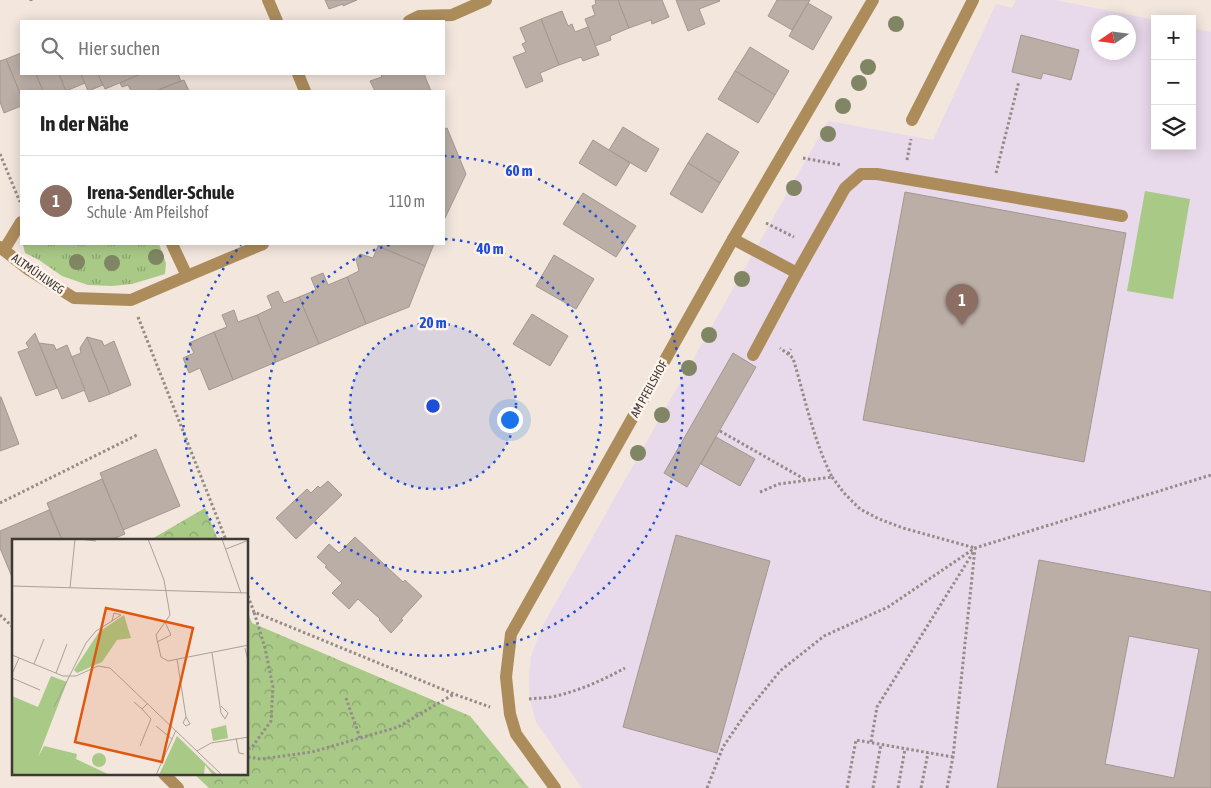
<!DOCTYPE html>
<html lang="de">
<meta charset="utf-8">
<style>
:root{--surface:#fff;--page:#f6f6f6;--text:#222;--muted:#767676;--line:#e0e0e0;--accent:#0f766e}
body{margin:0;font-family:"Asap Condensed",sans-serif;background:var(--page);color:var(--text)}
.controls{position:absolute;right:15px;top:15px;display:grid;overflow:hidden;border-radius:0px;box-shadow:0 2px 12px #0003}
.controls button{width:45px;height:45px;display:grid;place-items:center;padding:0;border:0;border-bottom:1px solid var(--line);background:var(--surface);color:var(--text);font:25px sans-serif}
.compass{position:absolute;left:1091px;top:15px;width:45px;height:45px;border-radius:50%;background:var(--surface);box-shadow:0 2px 12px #0003;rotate:257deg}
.you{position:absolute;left:509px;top:419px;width:18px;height:18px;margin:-12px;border:4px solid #fff;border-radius:50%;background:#1a73e8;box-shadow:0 0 0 8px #1a73e833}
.badge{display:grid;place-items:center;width:32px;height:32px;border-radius:50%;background:var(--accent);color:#fff;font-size:16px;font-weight:700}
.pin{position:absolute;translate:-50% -41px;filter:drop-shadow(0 1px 2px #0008)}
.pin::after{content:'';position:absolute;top:26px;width:18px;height:15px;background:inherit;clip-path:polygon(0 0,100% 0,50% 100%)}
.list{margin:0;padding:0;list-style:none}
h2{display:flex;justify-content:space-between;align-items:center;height:65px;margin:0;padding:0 20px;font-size:21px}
h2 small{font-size:16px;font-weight:400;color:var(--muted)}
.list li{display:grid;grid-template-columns:32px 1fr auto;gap:15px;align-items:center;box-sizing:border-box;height:90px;padding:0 20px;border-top:1px solid var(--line)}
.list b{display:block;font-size:19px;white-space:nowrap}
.list p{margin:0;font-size:16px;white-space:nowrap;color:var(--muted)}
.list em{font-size:16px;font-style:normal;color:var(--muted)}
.icon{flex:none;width:28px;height:28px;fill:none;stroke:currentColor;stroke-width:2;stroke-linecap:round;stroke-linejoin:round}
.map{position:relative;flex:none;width:1211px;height:788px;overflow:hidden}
.search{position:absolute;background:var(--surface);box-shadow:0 2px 12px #0003;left:20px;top:20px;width:425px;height:55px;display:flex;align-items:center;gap:12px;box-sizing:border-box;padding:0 18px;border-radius:0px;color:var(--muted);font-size:19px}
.panel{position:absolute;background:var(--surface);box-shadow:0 2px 12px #0003;left:20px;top:90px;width:425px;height:155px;border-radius:0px}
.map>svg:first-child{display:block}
.education{fill:#e8d9eb;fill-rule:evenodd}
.grass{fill:url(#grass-tufts)}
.park{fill:url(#park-crowns)}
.pitch{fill:#a9c987}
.building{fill:#baaea6;stroke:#a3978f;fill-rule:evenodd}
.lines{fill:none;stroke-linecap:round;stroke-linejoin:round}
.path{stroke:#948c86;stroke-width:3;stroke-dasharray:2.5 2.5;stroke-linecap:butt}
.minor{stroke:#ad8c5c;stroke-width:12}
.tree{fill:#808663}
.ring{fill:none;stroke:#1d4ed8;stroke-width:2.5;stroke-dasharray:2.5 5}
.labels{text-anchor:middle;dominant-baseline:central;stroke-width:5;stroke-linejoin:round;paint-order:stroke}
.street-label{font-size:12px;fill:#3e3936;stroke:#fef4ec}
.inset-road{fill:none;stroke:#aaa19a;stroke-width:1}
.view{fill:#e0570e;fill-opacity:0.15;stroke:#e0570e;stroke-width:2.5}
.inset-edge{fill:none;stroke:#3e3936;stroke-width:2.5}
.centre{fill:#1d4ed8;stroke:#fef4ec;stroke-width:2.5}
.ring-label{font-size:15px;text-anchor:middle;font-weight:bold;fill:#1d4ed8;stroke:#fef4ec;stroke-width:5;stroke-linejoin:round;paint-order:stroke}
</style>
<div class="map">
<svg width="1211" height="788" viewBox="0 0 1211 788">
<defs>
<pattern id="grass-tufts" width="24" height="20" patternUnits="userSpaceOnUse" patternTransform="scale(1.25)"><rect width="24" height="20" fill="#a9c987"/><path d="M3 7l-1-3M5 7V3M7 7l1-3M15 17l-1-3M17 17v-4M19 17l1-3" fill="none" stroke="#8ba46f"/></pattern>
<pattern id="park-crowns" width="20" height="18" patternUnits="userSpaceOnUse" patternTransform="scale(1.25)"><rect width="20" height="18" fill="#a9c987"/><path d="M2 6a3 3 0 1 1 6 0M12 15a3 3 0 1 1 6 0" fill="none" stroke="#8ba46f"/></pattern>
</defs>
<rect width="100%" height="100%" fill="#f2e6dd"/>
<path class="education" d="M1016,0H1055L1155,20V146H1192V28L1211,32V788H582L536,722L530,699L529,677L531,656L543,625L828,121L933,140L996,4L1012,8ZM1098,22H1128V52H1098Z"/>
<path class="grass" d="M23,244H159L166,263L165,274L132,284L112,286L88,285L62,276L39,260L25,253Z"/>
<g class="park">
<path d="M205,508L218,540H150Z"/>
<path d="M248,613L252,623L470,716L529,788H209L194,774H248Z"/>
</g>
<path class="pitch" d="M1145,191L1190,199L1173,299L1127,291Z"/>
<g class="building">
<path d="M325,0H357L343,6V4L329,9Z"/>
<path d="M595,0H618L629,28L610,36L611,40L595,46L585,19L595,15L592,6L596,4Z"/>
<path d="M618,0H662L669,17L652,24L651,20L629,28Z"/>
<path d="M676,0H719L720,1L699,9L705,24L688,31Z"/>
<path d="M777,0H810L792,30L768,16Z"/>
<path d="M808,3L832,17L813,50L789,36Z"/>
<path d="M562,11L568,26L572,24L575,32L588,27L599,55L583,61L581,57L559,65L541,19Z"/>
<path d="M541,19L559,65L540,73L543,81L526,88L513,57L526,52L522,44L526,42L520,28Z"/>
<path d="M1021,35L1079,50L1071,80L1043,73L1041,79L1012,72Z"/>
<path d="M750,47L789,71L775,95L735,71Z"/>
<path d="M21,53V74H36L43,91H21V96L6,59Z"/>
<path d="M6,59L21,96V106L4,113L0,102V61Z"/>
<path d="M735,71L775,95L758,123L718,99Z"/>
<path d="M36,74H59L66,91H43Z"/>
<path d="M59,74H81L85,83L66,91Z"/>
<path d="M81,74H98L103,85L88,91Z"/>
<path d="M98,74H141L105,89Z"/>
<path d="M141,74H178L181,81L156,91H131L128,85L122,87L120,83Z"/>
<path d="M381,74H424L431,91H375L370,81L382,77Z"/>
<path d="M184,80L189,91H156L181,81Z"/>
<path d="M623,127L659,149L646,172L609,150Z"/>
<path d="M447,128L466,174L445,218L444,217V129Z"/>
<path d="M707,133L739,152L720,183L688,163Z"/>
<path d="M593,140L630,163L616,186L579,163Z"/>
<path d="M688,163L720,183L702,213L670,194Z"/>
<path d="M905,192L1126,233L1084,462L863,420Z"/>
<path d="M583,193L636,226L616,257L563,224Z"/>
<path d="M379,244H434L425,266L378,246Z"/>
<path d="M378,246L425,266L409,307L366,324L347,277L359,271L356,259L360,254L373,258Z"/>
<path d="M554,255L594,279L576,309L536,286Z"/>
<path d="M323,273L328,285L347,277L366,324L319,344L299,297L316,290L311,278Z"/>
<path d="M278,291L284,303L299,297L319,344L276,362L257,315L272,308L267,296Z"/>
<path d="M234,310L238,322L257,315L276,362L233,380L214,332L227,327L222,315Z"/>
<path d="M532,314L568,336L550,366L513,344Z"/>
<path d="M214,332L233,380L209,390L200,368L189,373L183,358L194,353L189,343Z"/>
<path d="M35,333L57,388L36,396L18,352L29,348L26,343Z"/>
<path d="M87,337L110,394L89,402L71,357L81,353L80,348Z"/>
<path d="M87,337L102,341L104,346L114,341L131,385L110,394Z"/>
<path d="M39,343L54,345L56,350L67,345L85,390L62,399Z"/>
<path d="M733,353L756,367L687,487L664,473Z"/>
<path d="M0,397H1L19,444L0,451Z"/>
<path d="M716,437L755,459L740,486L701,464Z"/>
<path d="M156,449L180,506L123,530L100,473Z"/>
<path d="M102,479L125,534L110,540H62L47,503Z"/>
<path d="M328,481L342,495L296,539L276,518L307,489L311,493L318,486L320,488Z"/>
<path d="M49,510L62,540H14V582L0,548V531Z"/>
<path d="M676,535L770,561L717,753L623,727Z"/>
<path d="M355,537L403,582L405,580L422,596L401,619L403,620L391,633L379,620L380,619L358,599L349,609L332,593L342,583L325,567L327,566L317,557L329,544L339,553Z"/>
<path d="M1039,560L1211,592V788H997ZM1129,636L1199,649L1174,778L1105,764Z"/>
</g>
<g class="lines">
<g class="path">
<path d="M31,0V1"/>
<path d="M0,154L20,202"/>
<path d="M803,158L841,165"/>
<path d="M907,160L911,139"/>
<path d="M996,173L1019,81"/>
<path d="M766,223L794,237"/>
<path d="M138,317L226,540"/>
<path d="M788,354L791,349"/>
<path d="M720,431L806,480"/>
<path d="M832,477L844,493L860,509L879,519L903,528L975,548"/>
<path d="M760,492L779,484L832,477C813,439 805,398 793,358L784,351L780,348"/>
<path d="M0,503L137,435"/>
<path d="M248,596L254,612L454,694L490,707"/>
<path d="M0,615L14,628"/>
<path d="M346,698L360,738"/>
<path d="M529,699C538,698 547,698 556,696C581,690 603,680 625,668"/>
<path d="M871,742L877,707L974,551"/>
<path d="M248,749L252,747L271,721L273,687L265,648L254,612"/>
<path d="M248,757L261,759L312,752L398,727L454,694"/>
<path d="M707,788L723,747L746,713L780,671L824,636L888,607L975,548L1211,475"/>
<path d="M847,788L856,740L953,757"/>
<path d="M873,788L881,744"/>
<path d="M898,788L905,749"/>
<path d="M921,788L928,753"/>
<path d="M947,788L953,757L975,549"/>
</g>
<g class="minor">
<path d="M268,0L277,21"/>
<path d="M409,21L419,16L452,15L486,0"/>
<path d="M298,74L305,91"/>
<path d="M912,120L973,0"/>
<path d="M733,239L797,273L753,355"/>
<path d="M172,244L187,276"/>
<path d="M0,247L29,270L74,298L131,300L187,276L263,244"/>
<path d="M4,250L21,222"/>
<path d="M797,273L845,188L861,174H877L1122,216"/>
<path d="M164,774L178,788"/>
<path d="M555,788L516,734L510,714L506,677L511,634L733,239L873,0"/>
</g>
</g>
<g class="tree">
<circle cx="896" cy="24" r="8"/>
<circle cx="868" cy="67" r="8"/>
<circle cx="859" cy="83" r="8"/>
<circle cx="843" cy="106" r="8"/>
<circle cx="828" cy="134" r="8"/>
<circle cx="794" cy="188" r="8"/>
<circle cx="156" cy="257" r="8"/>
<circle cx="77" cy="262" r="8"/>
<circle cx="112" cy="263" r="8"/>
<circle cx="742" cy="279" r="8"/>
<circle cx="709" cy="335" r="8"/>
<circle cx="689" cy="368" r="8"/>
<circle cx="662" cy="415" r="8"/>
<circle cx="638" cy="453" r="8"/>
</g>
<circle cx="433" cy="406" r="83" fill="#1d4ed8" fill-opacity=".12"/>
<g class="ring">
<circle cx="433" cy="406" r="83"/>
<path d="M445 239A167 167 0 1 1 393 244"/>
<path d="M222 540A250 250 0 0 1 241 245M444 156A250 250 0 1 1 249 575"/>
</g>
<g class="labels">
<g class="street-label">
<text transform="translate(38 274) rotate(35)">ALTMÜHLWEG</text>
<text transform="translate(649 389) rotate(-61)">AM PFEILSHOF</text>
</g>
</g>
<g transform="translate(12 539)">
<rect width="236" height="236" fill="#f2e6dd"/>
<path d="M165,197L200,231L206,236H201L193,226L192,236H147Z" fill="#a9c987"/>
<path d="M112,76L119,99L105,101L90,123L65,134L62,131L87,93ZM214,186L216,199L201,202L199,190Z" fill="#a9c987"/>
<path d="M39,137L55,143L26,218L32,207L65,215L64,220L98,236H0V157L26,168ZM80 221a7 7 0 1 1 14 0a7 7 0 1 1-14 0Z" fill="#a9c987"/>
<path class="inset-road" d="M67,0L84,2M136,0L152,41L158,76L144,96L149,118L156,122L237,106M210,0L229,54M214,10L237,1M0,47L237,54M58,49L63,0M145,103L159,96L153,83M233,109L237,126M200,114L209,174L213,180L216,174L209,167M0,116L51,137H64L86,127L98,129L210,236M165,120L174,178L178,185L174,187L171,184L174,178M22,125L32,100M44,134L55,105M0,135L7,119M0,139L28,151M122,163L130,170L136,164M42,168L74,104L84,92L100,82L102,74L109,76L100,82M144,187L160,200M224,199L227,214L232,215M128,207L139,180L130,170M185,212L199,204L237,198M144,236L164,191"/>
<path class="view" d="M94,69L181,89L150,223L63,203Z"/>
<rect width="236" height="236" class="inset-edge"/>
</g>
<circle cx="433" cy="406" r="8" class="centre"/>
<g class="ring-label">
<text x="519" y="176">60 m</text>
<text x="490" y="254">40 m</text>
<text x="433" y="328">20 m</text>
</g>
</svg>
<div class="controls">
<button>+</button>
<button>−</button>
<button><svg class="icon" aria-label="layers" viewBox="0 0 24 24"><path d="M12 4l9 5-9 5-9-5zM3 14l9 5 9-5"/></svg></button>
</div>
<svg class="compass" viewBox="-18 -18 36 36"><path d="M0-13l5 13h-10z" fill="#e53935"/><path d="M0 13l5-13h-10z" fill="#767676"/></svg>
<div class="you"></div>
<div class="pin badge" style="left:962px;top:325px;background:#8d6e63">1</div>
<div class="search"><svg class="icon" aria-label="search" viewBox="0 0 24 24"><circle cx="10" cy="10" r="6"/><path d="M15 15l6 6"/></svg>Hier suchen</div>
<section class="panel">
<h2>In der Nähe<small></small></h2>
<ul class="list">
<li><span class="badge" style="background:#8d6e63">1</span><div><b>Irena-Sendler-Schule</b><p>Schule · Am Pfeilshof</p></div><em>110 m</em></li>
</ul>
</section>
</div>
